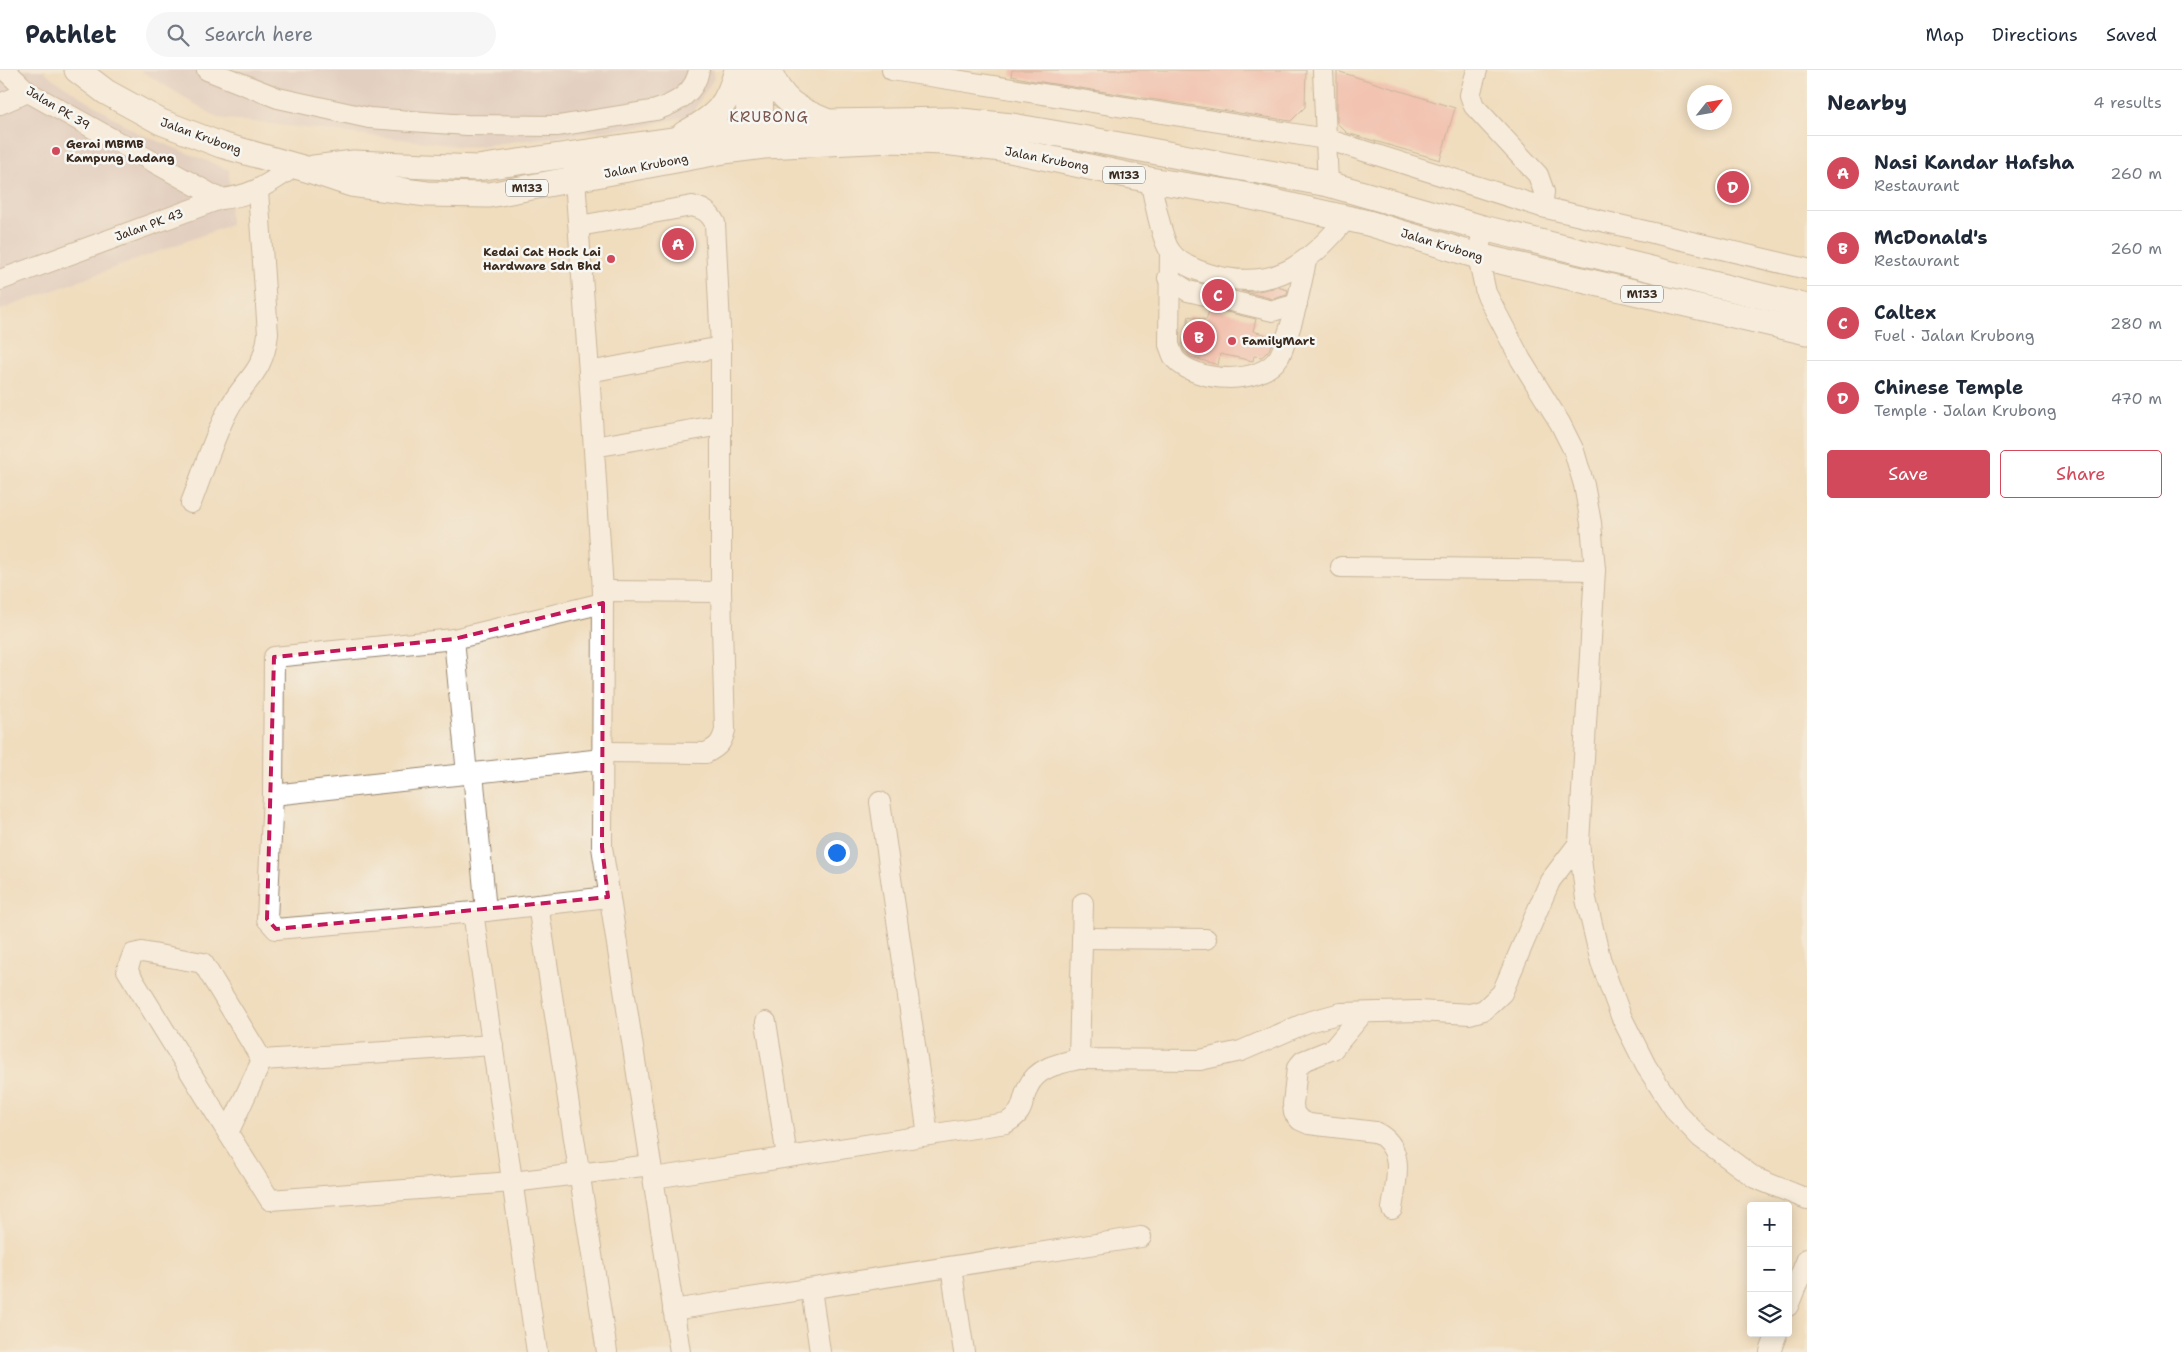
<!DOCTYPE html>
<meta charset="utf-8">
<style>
:root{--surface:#fff;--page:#f6f6f7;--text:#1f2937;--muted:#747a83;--line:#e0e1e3;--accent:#d1495b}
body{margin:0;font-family:"Shantell Sans",sans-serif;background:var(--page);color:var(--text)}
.controls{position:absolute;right:15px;bottom:15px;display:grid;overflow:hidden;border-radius:5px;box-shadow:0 2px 12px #0003}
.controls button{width:45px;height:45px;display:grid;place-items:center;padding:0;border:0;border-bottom:1px solid var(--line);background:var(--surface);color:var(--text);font:25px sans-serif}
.compass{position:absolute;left:1687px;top:15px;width:45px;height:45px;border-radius:50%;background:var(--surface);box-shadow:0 2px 12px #0003;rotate:59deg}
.you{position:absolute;left:836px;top:782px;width:18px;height:18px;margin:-12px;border:4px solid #fff;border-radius:50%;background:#1a73e8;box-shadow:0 0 0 8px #1a73e833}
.badge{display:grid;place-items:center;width:32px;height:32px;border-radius:50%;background:var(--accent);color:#fff;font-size:16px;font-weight:700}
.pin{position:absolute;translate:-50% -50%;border:2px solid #fff;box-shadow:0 1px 5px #0006}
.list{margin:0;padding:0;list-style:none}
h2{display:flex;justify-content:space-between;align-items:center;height:65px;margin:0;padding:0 20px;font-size:21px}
h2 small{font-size:16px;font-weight:400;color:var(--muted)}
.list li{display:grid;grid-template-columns:32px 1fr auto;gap:15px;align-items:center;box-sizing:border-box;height:75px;padding:0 20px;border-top:1px solid var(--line)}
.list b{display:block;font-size:19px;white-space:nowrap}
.list p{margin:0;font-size:16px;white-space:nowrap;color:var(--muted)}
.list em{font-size:16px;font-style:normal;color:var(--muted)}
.actions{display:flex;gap:10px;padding:15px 20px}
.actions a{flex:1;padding:11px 0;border:1px solid var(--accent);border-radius:5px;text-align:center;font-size:18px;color:var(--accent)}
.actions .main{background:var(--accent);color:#fff}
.icon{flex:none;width:28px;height:28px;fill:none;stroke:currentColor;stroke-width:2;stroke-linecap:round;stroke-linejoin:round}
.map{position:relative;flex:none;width:1807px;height:1282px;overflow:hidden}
header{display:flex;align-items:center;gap:30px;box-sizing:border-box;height:70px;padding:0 25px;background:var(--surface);border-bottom:1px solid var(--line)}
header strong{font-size:24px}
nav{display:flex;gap:28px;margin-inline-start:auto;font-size:18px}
.search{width:350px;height:45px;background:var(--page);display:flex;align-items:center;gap:12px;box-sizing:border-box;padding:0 18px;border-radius:28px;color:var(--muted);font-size:19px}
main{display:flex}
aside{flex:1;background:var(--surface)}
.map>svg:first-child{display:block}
.industrial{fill:#d2bec2}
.building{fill:#f3a5a2}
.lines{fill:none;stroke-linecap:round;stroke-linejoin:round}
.minor-casing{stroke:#96846e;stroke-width:22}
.major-casing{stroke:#96846e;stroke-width:27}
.minor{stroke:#fff;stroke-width:20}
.major{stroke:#fff;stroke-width:25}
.marked{fill:none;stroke:#c2185b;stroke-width:4;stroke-dasharray:10 6;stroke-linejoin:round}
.poi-dot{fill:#d1495b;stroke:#f6f6f2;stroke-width:2}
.labels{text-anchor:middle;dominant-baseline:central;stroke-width:5;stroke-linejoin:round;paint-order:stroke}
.shield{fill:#f6f6f2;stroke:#73675e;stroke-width:1}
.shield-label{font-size:11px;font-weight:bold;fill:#3b2a1e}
.street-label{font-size:12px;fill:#3b2a1e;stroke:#f6f6f2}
.poi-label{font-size:12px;font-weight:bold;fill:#3b2a1e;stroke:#f6f6f2;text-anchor:start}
.quarter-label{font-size:15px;letter-spacing:1px;fill:#7b554c;stroke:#f6f6f2}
</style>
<header>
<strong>Pathlet</strong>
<div class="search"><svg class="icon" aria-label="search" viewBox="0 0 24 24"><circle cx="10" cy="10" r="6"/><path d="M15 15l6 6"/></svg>Search here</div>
<nav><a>Map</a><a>Directions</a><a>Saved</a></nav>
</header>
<main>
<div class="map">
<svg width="1807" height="1282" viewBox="0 0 1807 1282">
<rect width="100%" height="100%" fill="#f6f6f2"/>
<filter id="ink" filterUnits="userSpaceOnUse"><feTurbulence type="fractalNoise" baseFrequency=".02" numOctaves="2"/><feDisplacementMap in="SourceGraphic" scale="10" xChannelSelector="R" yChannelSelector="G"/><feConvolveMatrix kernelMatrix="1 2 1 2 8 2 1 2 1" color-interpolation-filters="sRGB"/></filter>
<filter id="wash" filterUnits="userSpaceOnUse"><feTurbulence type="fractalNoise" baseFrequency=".0096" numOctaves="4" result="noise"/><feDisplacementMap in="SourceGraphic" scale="20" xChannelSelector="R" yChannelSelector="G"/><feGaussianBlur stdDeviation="1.12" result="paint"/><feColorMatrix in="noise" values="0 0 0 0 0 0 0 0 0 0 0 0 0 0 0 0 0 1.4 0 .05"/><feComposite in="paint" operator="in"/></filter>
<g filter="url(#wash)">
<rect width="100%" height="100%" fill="#f0ddbe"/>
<g class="industrial">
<path d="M0,0H43L55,10L136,62L229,100L230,155L0,240Z"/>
<path d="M140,0H714V8L691,45L646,56L469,77L218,48Z"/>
</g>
<g id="blocks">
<g class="building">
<path d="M1012,0H1306L1305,37L1291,51L1035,11L1011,6Z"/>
<path d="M1337,1L1455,38L1440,90L1347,63L1337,53Z"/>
<path d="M1277,217L1288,220L1287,225L1273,229L1241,221L1254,222Z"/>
<path d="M1210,238L1256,249L1253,261L1274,267L1269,280L1262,287L1254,286L1253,291L1220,284L1218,295L1191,287L1184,281L1182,275L1189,246L1206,250Z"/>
</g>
</g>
</g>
<g filter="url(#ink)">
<use href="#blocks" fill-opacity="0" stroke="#96846e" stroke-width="1"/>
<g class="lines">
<g class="minor-casing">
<g id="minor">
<path d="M5,0L28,22L220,129"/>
<path d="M207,0L278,28L369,48L467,55L558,56L656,40C677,33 695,23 699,0"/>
<path d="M744,0L748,73"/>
<path d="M762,0L764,71"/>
<path d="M892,0L1326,69L1542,137L1807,199"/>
<path d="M1323,0L1328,114"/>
<path d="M1477,0L1470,25L1474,36L1538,105L1544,122L1542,137"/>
<path d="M0,34L28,22"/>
<path d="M574,96L589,302L603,521L602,777L680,1282"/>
<path d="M1150,110C1154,127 1161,168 1170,181C1178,193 1195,200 1209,204C1273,223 1308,195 1347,148"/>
<path d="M579,156L692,136C704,139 709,142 715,153L721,277V522L725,660C722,673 718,677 706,683L603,682"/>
<path d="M1483,158L1478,186L1486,223L1521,290L1560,353L1574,381L1584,415L1591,453L1595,500L1579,773L1586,829L1601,892L1621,946L1646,996L1676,1042L1701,1068L1755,1108L1807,1129"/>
<path d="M1170,181L1169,275C1171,279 1172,285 1175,289C1196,313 1261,316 1279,287C1282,282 1284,275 1286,269C1296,244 1300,218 1306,191"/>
<path d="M1168,208L1188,221L1273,241L1297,234"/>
<path d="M0,210L220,129C253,126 268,114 294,97"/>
<path d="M589,302L721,277"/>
<path d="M594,377L721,355"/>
<path d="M191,433C202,405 214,366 228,340C245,308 263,305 268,264L258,121"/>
<path d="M1341,497L1595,500"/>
<path d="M603,521L721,522"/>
<path d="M603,533L454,569L274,587L273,725L267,849L276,859L486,841L608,827"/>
<path d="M454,569L467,704"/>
<path d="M473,703L486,841"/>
<path d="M273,725L602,689"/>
<path d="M880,732L928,1065"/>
<path d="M1083,833L1079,989L1200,990L1241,981L1308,952L1341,943L1418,941L1470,944L1484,940L1502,923L1550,811L1579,773"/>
<path d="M538,835L607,1282"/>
<path d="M473,842L537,1282"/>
<path d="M1083,868L1206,869"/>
<path d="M1363,943L1333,979L1303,991L1297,998L1293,1034L1294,1043L1300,1050L1309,1054L1375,1062C1407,1077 1396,1111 1392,1139"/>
<path d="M766,952L787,1087"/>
<path d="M262,990L228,1063L270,1130L513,1112L651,1095"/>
<path d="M228,1063L127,900L133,884L142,882L203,893L262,990L493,975"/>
<path d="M654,1108L1006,1053C1026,1041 1020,1035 1028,1017C1037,997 1061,993 1079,989"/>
<path d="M951,1197L964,1282"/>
<path d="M811,1219L820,1282"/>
<path d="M1788,1236L1807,1189"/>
<path d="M673,1240L1141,1167"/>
<path d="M1770,1282L1777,1263"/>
</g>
</g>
<g class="major-casing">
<g id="major">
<path d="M77,0L106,22L161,52L221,75L306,99L351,114L427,124L489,125L724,81L764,76L892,70L944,72L1010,80L1150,110L1234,123L1368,153L1478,186L1807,262"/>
<path d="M769,0C781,31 796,39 826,51"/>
<path d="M684,64C717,46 727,37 737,0"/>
<path d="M314,98L354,93L477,98L763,57L829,52L951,50L1012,56L1082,68L1328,114L1483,158L1807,237"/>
</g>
</g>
<use href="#minor" class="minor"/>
<use href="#major" class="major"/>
</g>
</g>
<path d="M0 0H1807V1282H0ZM603,533L602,777L608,827L276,859L267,849L274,587L454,569Z" fill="#f0ddbe" fill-opacity=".55" fill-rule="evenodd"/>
<path class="marked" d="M603,533L602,777L608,827L276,859L267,849L274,587L454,569Z"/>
<g class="poi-dot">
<circle cx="56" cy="81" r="5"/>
<circle cx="611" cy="189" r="5"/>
<circle cx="1232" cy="271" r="5"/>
</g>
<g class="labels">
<g class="shield">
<rect x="1103" y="96.5" width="42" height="17" rx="4"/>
<rect x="506" y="109.5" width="42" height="17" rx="4"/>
<rect x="1621" y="215.5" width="42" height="17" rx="4"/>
</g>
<g class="shield-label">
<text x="1124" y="105">M133</text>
<text x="527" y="118">M133</text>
<text x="1642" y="224">M133</text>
</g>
<g class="street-label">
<text transform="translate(58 38) rotate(31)">Jalan PK 39</text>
<text transform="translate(201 66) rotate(20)">Jalan Krubong</text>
<text transform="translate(1047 89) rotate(11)">Jalan Krubong</text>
<text transform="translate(646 96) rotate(-11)">Jalan Krubong</text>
<text transform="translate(149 155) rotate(-20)">Jalan PK 43</text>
<text transform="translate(1442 175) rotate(17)">Jalan Krubong</text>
</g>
<g class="poi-label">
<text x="66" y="74">Gerai MBMB<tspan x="66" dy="14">Kampung Ladang</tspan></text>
<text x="601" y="182" text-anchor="end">Kedai Cat Hock Lai<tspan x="601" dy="14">Hardware Sdn Bhd</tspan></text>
<text x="1242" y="271">FamilyMart</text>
</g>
<g class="quarter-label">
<text x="769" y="47">KRUBONG</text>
</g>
</g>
</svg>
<div class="controls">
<button>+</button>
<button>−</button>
<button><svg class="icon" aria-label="layers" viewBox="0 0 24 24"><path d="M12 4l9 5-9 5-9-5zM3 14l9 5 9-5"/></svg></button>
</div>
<svg class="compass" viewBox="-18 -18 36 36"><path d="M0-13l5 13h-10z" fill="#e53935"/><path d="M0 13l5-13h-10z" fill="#747a83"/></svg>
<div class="you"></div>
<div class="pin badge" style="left:678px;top:174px">A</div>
<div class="pin badge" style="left:1199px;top:267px">B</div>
<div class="pin badge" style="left:1218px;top:225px">C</div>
<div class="pin badge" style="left:1733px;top:117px">D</div>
</div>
<aside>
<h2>Nearby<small>4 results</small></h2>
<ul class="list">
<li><span class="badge">A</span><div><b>Nasi Kandar Hafsha</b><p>Restaurant</p></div><em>260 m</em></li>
<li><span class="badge">B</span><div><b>McDonald's</b><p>Restaurant</p></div><em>260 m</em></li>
<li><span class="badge">C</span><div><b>Caltex</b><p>Fuel · Jalan Krubong</p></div><em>280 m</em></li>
<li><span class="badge">D</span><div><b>Chinese Temple</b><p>Temple · Jalan Krubong</p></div><em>470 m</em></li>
</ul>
<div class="actions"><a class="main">Save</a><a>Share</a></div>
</aside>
</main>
